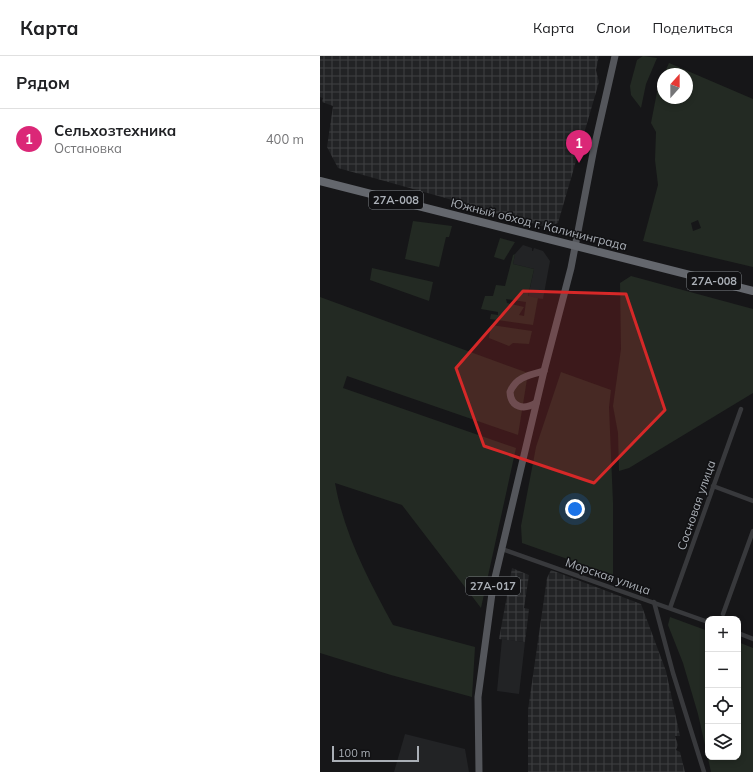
<!DOCTYPE html>
<html lang="ru">
<meta charset="utf-8">
<style>
:root{--surface:#fff;--page:#f6f6f6;--text:#202124;--muted:#757577;--line:#e0e0e0;--accent:#db2777}
body{margin:0;font-family:Mulish,sans-serif;background:var(--page);color:var(--text)}
.controls{position:absolute;right:12px;bottom:12px;display:grid;overflow:hidden;border-radius:8px;box-shadow:0 2px 6px #0003}
.controls button{width:36px;height:36px;display:grid;place-items:center;padding:0;border:0;border-bottom:1px solid var(--line);background:var(--surface);color:var(--text);font:20px sans-serif}
.compass{position:absolute;left:337px;top:12px;width:36px;height:36px;border-radius:50%;background:var(--surface);box-shadow:0 2px 6px #0003;rotate:21deg}
.scale{position:absolute;left:12px;bottom:10px;width:87px;box-sizing:border-box;padding-left:4px;border:2px solid #aaafb6;border-top:0;font-size:11px;line-height:14px;white-space:nowrap;color:#aaafb6;-webkit-text-stroke:3px #111113;paint-order:stroke}
.you{position:absolute;left:255px;top:453px;width:14px;height:14px;margin:-10px;border:3px solid #fff;border-radius:50%;background:#1a73e8;box-shadow:0 0 0 6px #1a73e833}
.badge{display:grid;place-items:center;width:26px;height:26px;border-radius:50%;background:var(--accent);color:#fff;font-size:13px;font-weight:700}
.pin{position:absolute;translate:-50% -33px;filter:drop-shadow(0 1px 2px #0008)}
.pin::after{content:'';position:absolute;top:21px;width:14px;height:12px;background:inherit;clip-path:polygon(0 0,100% 0,50% 100%)}
.list{margin:0;padding:0;list-style:none}
h2{display:flex;justify-content:space-between;align-items:center;height:52px;margin:0;padding:0 16px;font-size:17px}
h2 small{font-size:13px;font-weight:400;color:var(--muted)}
.list li{display:grid;grid-template-columns:26px 1fr auto;gap:12px;align-items:center;box-sizing:border-box;height:60px;padding:0 16px;border-top:1px solid var(--line)}
.list b{display:block;font-size:15px;white-space:nowrap}
.list p{margin:0;font-size:13px;white-space:nowrap;color:var(--muted)}
.list em{font-size:13px;font-style:normal;color:var(--muted)}
.icon{flex:none;width:22px;height:22px;fill:none;stroke:currentColor;stroke-width:2;stroke-linecap:round;stroke-linejoin:round}
.map{position:relative;flex:none;width:433px;height:716px;overflow:hidden}
header{display:flex;align-items:center;gap:24px;box-sizing:border-box;height:56px;padding:0 20px;background:var(--surface);border-bottom:1px solid var(--line)}
header strong{font-size:19px}
nav{display:flex;gap:22px;margin-inline-start:auto;font-size:14px}
main{display:flex}
aside{flex:1;background:var(--surface)}
.map>svg:first-child{display:block}
.built{fill:#222325}
.industrial{fill:url(#industrial-grid)}
.green{fill:#232a23;fill-rule:evenodd}
.lines{fill:none;stroke-linecap:round;stroke-linejoin:round}
.street{stroke:#38393c;stroke-width:4.5}
.primary{stroke:#54565b;stroke-width:7}
.highway{stroke:#64676d;stroke-width:8}
.marked{fill:#d62828;fill-opacity:0.2;stroke:#d62828;stroke-width:3;stroke-linejoin:round}
.labels{text-anchor:middle;dominant-baseline:central;stroke-width:3;stroke-linejoin:round;paint-order:stroke}
.shield{fill:#111113;stroke:#7c8085;stroke-width:1}
.shield-label{font-size:11px;font-weight:bold;fill:#aaafb6}
.street-label{font-size:12px;fill:#aaafb6;stroke:#111113}
</style>
<header>
<strong>Карта</strong>
<nav><a>Карта</a><a>Слои</a><a>Поделиться</a></nav>
</header>
<main>
<aside>
<h2>Рядом<small></small></h2>
<ul class="list">
<li><span class="badge">1</span><div><b>Сельхозтехника</b><p>Остановка</p></div><em>400 m</em></li>
</ul>
</aside>
<div class="map">
<svg width="433" height="716" viewBox="0 0 433 716">
<defs>
<pattern id="industrial-grid" width="8" height="8" patternUnits="userSpaceOnUse"><rect width="8" height="8" fill="#222325"/><path d="M0 4h8M4 0v8" fill="none" stroke="#3f4042"/></pattern>
</defs>
<rect width="100%" height="100%" fill="#161618"/>
<g class="built">
<path d="M203,189L212,192V195H213L214,192L223,195L230,205L223,243L208,241L214,213L193,208L195,198Z"/>
<path d="M182,583L205,586L199,638L177,635Z"/>
<path d="M85,678L145,693L149,716H74Z"/>
</g>
<g class="industrial">
<path d="M0,0H279L276,14L279,26L238,167L227,171L139,148L129,143L18,112L7,91L13,50L2,46L3,42L0,41Z"/>
<path d="M192,512L209,519L204,552L209,553L205,586L179,583Z"/>
<path d="M231,514L321,548L346,615L360,680H355L358,689L356,694L360,696L365,716H208V654L227,522Z"/>
</g>
<g class="green">
<path d="M323,0L337,2L326,28L321,52L311,39L310,30L317,4Z"/>
<path d="M349,7L433,43V211L323,185L338,129L335,104L336,76L331,67L338,31L343,21V42H367V18H344ZM378,164L381,172L373,175L371,167Z"/>
<path d="M93,165L132,170L129,181H126L119,211L85,203Z"/>
<path d="M180,182L195,186L184,204L174,201Z"/>
<path d="M195,198L193,208L214,213L208,240L218,242L213,269L170,263L171,258L178,259V256L161,253L165,240H173L176,229L185,230L193,199ZM186,243L206,246L204,260L199,259L204,251L187,247Z"/>
<path d="M52,212L113,226L109,245L50,224Z"/>
<path d="M311,220L433,253V337L309,412L299,415L298,377L293,350L301,293L300,227Z"/>
<path d="M0,241L208,317L198,379L27,320L23,332L196,392L161,552L82,449L15,427C24,478 48,523 73,569L155,591L152,641L71,619L0,597Z"/>
<path d="M171,269L212,275L209,288L193,287L189,290L169,282Z"/>
<path d="M241,316L291,334L289,351L293,447V519L202,487L201,470L216,391Z"/>
<path d="M350,561L388,575V701H418V586L433,592V716H391L378,658L363,607L348,569Z"/>
</g>
<g class="lines">
<g class="street">
<path d="M393,430L433,445"/>
<path d="M182,493L388,566"/>
<path d="M334,546L353,617L384,716"/>
<path d="M350,552L421,353"/>
<path d="M403,558L433,475"/>
<path d="M418,577L433,583"/>
</g>
<g class="primary">
<path d="M216,347C204,354 191,352 190,336C196,321 209,319 224,315"/>
<path d="M159,716L158,641L173,530L224,315L251,212L274,92L295,0"/>
</g>
<path class="highway" d="M0,125L433,235"/>
</g>
<path class="marked" d="M203,235L306,238L345,354L274,427L164,390L136,312Z"/>
<g class="labels">
<g class="shield">
<rect x="49" y="135" width="54" height="18" rx="3"/>
<rect x="367" y="216" width="54" height="18" rx="3"/>
<rect x="146" y="521" width="54" height="18" rx="3"/>
</g>
<g class="shield-label">
<text x="76" y="144">27А-008</text>
<text x="394" y="225">27А-008</text>
<text x="173" y="530">27А-017</text>
</g>
<g class="street-label">
<text transform="translate(219 168) rotate(14)">Южный обход г. Калининграда</text>
<text transform="translate(376 449) rotate(-71)">Сосновая улица</text>
<text transform="translate(288 520) rotate(19)">Морская улица</text>
</g>
</g>
</svg>
<div class="controls">
<button>+</button>
<button>−</button>
<button><svg class="icon" aria-label="locate" viewBox="0 0 24 24"><circle cx="12" cy="12" r="6"/><path d="M12 2v4M12 18v4M2 12h4M18 12h4"/></svg></button>
<button><svg class="icon" aria-label="layers" viewBox="0 0 24 24"><path d="M12 4l9 5-9 5-9-5zM3 14l9 5 9-5"/></svg></button>
</div>
<svg class="compass" viewBox="-18 -18 36 36"><path d="M0-13l5 13h-10z" fill="#e53935"/><path d="M0 13l5-13h-10z" fill="#757577"/></svg>
<div class="scale">100 m</div>
<div class="you"></div>
<div class="pin badge" style="left:259px;top:107px">1</div>
</div>
</main>
